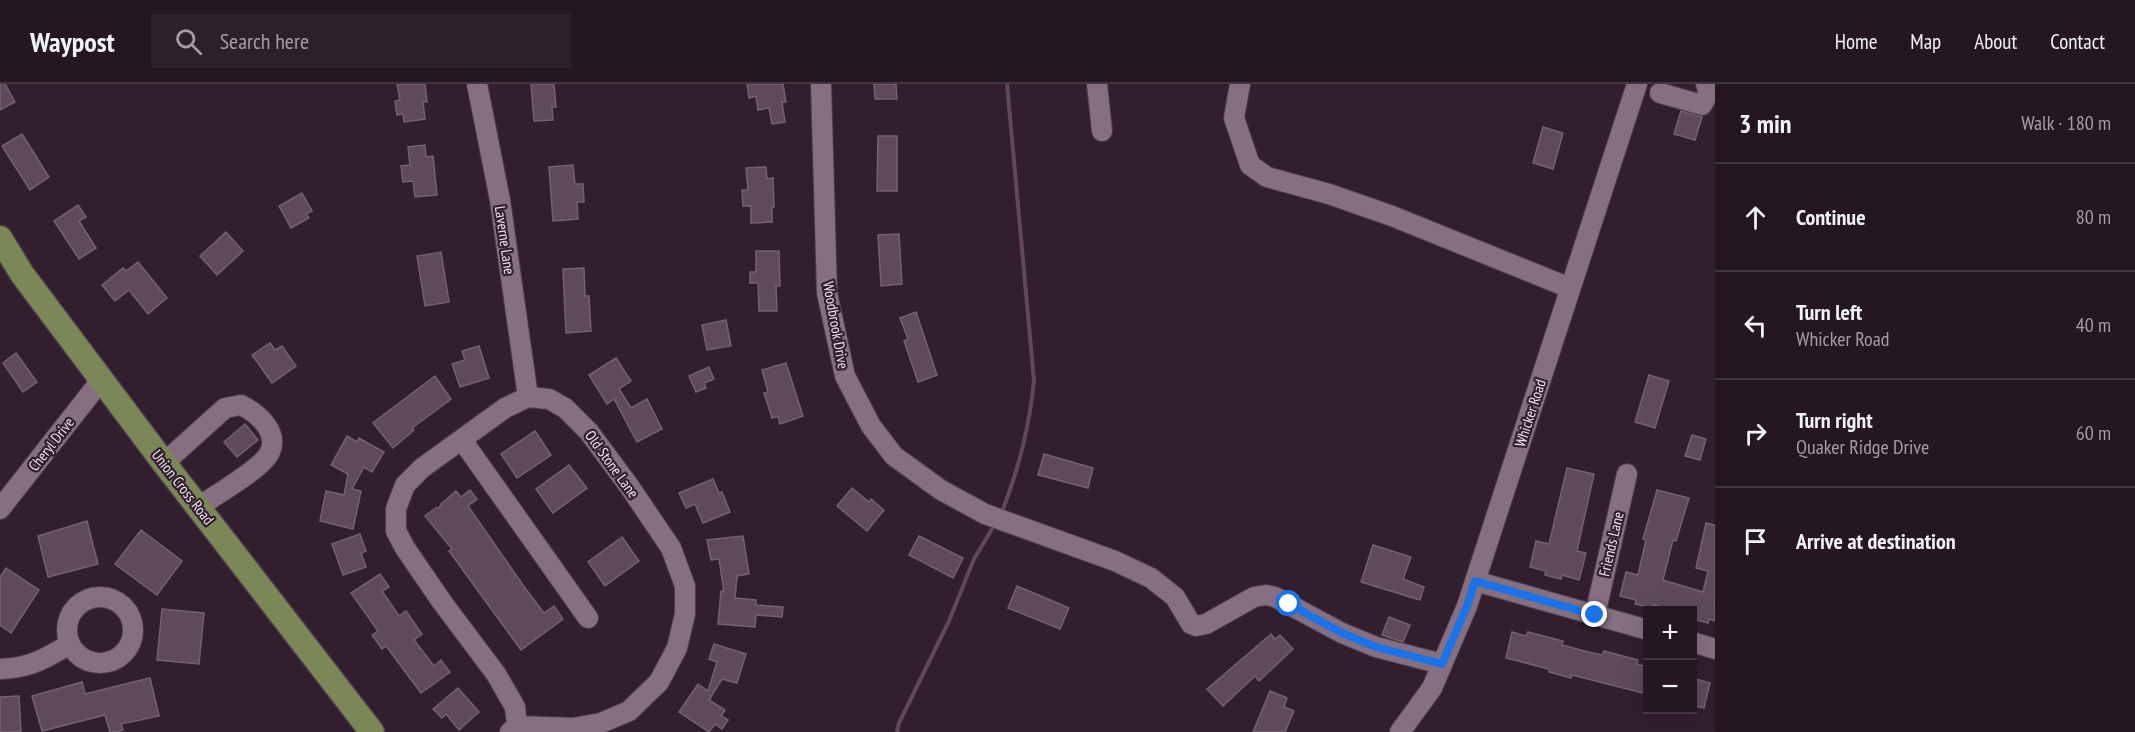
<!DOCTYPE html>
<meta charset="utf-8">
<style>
:root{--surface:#251722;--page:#2d202a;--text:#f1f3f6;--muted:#a39fa5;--line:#423640}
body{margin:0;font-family:"PT Sans Narrow",sans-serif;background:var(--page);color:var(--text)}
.controls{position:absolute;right:18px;bottom:18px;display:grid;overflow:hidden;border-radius:0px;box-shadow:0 6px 24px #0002}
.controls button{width:54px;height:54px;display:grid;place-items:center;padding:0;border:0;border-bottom:2px solid var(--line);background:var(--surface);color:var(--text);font:30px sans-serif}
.stop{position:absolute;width:18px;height:18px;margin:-14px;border:4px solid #1a73e8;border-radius:50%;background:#fff}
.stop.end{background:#1a73e8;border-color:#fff;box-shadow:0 2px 6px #0008}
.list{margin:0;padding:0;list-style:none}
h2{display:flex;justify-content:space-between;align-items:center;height:78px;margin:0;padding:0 24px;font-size:26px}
h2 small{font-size:20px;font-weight:400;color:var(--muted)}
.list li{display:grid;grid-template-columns:39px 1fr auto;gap:18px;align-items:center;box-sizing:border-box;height:108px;padding:0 24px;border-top:2px solid var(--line)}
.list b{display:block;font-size:22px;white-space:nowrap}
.list p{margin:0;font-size:20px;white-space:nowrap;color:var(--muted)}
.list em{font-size:20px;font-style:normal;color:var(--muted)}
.icon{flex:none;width:33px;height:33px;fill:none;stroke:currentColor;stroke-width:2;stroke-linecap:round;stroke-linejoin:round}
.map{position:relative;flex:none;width:1715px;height:648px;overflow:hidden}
header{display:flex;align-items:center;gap:36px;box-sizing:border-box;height:84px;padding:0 30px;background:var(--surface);border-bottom:2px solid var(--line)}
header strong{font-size:28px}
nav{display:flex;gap:33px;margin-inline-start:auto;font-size:21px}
.search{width:420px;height:54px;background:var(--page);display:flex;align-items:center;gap:15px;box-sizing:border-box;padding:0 21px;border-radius:0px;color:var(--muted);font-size:22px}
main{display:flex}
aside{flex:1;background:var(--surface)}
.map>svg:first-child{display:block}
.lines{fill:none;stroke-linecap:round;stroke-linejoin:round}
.stream{stroke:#63465f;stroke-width:4}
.building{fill:#5e4a5a;stroke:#756071;stroke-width:1.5}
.minor-casing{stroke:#4d3d4a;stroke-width:22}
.major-casing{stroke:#4d3d4a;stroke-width:27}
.minor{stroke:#856f80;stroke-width:20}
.major{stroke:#7b8757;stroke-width:24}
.route{stroke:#1a73e8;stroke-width:8}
.labels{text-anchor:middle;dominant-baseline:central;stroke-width:4.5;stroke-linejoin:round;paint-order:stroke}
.street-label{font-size:15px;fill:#f0e3ed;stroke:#311f2e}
</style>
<header>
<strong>Waypost</strong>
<div class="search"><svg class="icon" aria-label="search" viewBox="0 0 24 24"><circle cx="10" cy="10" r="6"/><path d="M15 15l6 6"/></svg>Search here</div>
<nav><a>Home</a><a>Map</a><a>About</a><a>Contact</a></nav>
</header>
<main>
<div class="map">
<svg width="1715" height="648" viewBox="0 0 1715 648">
<rect width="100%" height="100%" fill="#311f2e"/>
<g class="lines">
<g class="stream">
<path d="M1002,428C1019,383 1029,345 1034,297L1007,0"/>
<path d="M897,648L899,639L949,537L974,475L995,440"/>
</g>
</g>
<g class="building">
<path d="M0,0H5L15,18L0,26Z"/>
<path d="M397,0H425L427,18H423L425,35L404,38L403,30L397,31L395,17L400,16Z"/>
<path d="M531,0H554L556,23H552L553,36L534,37Z"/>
<path d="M747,0H783L786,18H782L785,38L772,40L769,24L758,26L756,12L749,14Z"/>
<path d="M874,0H896L897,15H875Z"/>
<path d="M1681,27L1702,33L1695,56L1674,50Z"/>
<path d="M1543,43L1563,49L1553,85L1533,79Z"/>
<path d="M22,50L49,93L30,106L2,62Z"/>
<path d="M878,52H897V107H877Z"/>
<path d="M425,61L426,73L433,72L437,111L415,113L413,97L403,98L401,82L410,81L408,63Z"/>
<path d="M573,81L575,100H583L584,118H577L578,135L553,137L549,83Z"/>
<path d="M766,83L767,95L773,94L774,123H772V138L751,139V122H743L742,106H748L746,84Z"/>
<path d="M302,109L312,127L306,130L309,134L291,144L279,122Z"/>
<path d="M78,121L86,133L79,137L96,164L79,175L54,137Z"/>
<path d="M226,148L243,167L217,191L200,172Z"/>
<path d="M899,150L902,200L881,202L878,151Z"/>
<path d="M756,167H779L780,202H776L777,227H759L758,199H750V188H756Z"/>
<path d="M441,168L449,218L425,222L417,172Z"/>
<path d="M138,178L167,214L148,230L129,206L115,217L102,201L123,184L126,187Z"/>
<path d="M584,184L585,212H589L591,247L566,249L563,185Z"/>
<path d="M916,228L937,291L918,298L904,257L908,255L900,234Z"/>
<path d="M726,236L731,262L707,266L702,241Z"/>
<path d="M270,259L275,266L282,262L296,282L272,299L252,271Z"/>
<path d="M479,262L489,294L460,303L452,280L465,276L462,267Z"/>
<path d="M16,269L37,298L23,308L3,279Z"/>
<path d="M616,274L631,297L619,305L631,324L647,315L662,345L637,358L614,315L607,320L589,291Z"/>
<path d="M786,279L803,332L780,340L778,332L772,334L764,309L768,308L762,286Z"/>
<path d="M709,283L714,295L704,299L706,304L696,308L689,292Z"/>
<path d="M1649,291L1669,297L1655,344L1635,338Z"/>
<path d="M435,292L451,315L412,344L414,346L393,364L373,339Z"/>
<path d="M245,340L258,356L237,373L224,358Z"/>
<path d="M535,347L551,371L517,394L501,370Z"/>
<path d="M1692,351L1706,355L1700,376L1685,372Z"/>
<path d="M347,352L357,358L359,354L384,368L372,388L364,383L352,405L361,407L353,445L320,437L326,407L344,411L348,390L331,381Z"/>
<path d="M1044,370L1093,384L1088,404L1038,391Z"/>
<path d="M569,381L587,404L553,429L536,405Z"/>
<path d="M1567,384L1594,390L1577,467L1586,469L1579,496L1562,491L1561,495L1545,491L1546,487L1530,483L1536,457L1549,460Z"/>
<path d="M713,395L719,409L722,408L730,428L703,439L695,420L686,424L679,409Z"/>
<path d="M852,404L869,418L871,415L884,426L867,447L837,422Z"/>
<path d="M470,406L477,415L468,422L525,504L544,529L554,522L563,535L521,566L449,467L452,465L425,432L436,424H439L441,420L456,407L461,413Z"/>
<path d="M1657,406L1689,414L1676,457L1673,456L1663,496L1703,508L1708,487L1696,484L1706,439L1715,441V537L1709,535L1708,539L1692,535V526H1674L1653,521L1652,524L1635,520L1636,516L1620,512L1626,488L1638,491L1646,456L1643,455Z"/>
<path d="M87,437L98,480L48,493L38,452Z"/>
<path d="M141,446L182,477L157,511L115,480Z"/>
<path d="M360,450L366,467L361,469L366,483L343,491L332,460Z"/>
<path d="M743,452L749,490L737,492L735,514L756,516V521L783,523L782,533L756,531L755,543L718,540L721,507L724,508L719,475L711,476L707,456Z"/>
<path d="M919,452L963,474L953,494L909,471Z"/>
<path d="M622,453L639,477L605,502L588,478Z"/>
<path d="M1373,461L1411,473L1403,495L1424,503L1420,516L1361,498Z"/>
<path d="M6,484L39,506L11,549L0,541V493Z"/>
<path d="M380,490L389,503L382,507L399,532L406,527L422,550L414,556L434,582L441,576L450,588L421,609L386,562L382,565L372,551L378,547L351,509Z"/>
<path d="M1017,502L1069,524L1060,545L1008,524Z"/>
<path d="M162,525L204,529L199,580L157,576Z"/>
<path d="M1389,533L1410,541L1403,558L1382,551Z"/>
<path d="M1512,548L1526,552L1528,548L1563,557L1562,561L1588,568L1602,571L1604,567L1638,576L1637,580L1647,583V610L1572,591L1571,594L1549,588V585L1506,574Z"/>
<path d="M1271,550L1275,555L1280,551L1293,565L1259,597L1255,592L1223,622L1207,605Z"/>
<path d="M714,560L746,570L737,599L722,595L709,616L725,626L721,632L728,636L722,645L715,640L709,648L679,628L698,600L708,607L717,578L709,575Z"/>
<path d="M150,594L159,632L121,640L123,646L116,648H110L105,631L42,647L32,612L82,598L85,610Z"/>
<path d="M1692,594L1710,599L1704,624L1692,621Z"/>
<path d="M458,604L479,628L459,646L446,630L442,634L433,625Z"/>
<path d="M1270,607L1287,614L1284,623L1294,627L1285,648H1253Z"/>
<path d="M19,612L21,648H0V613Z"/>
</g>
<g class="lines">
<g class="minor-casing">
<g id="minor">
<path d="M477,0L500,116L528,313"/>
<path d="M821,0L827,209L845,292L871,342L894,372L941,406L985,430L1115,477L1151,494L1175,513L1191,540L1196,542L1206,540L1254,513L1266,511L1275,513L1342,549L1376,563L1442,580"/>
<path d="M1097,0L1102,47"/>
<path d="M1240,0L1234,34L1250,81L1267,93L1329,110L1392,132L1570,204"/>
<path d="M1660,9L1702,21L1709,8L1706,0"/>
<path d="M462,356L588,534"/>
<path d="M164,379L225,324L241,321C257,329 279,347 270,368C263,384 214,412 198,423"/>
<path d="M0,425L102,295"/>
<path d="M1475,497L1648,546"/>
<circle cx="100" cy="546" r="33"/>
<path d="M1595,531L1627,390"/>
<path d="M1692,558L1715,565"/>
<path d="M0,585C31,584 44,575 70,560"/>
<path d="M510,648L517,642L573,644L601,639L629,627L659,598L677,564L685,530V502L671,464L629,402L589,348L565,324L549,315L528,313L505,324L422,384L405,401L396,425V447L405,464L442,518L496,590L515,623L517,642"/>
<path d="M1400,648L1432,604L1467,522L1637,0"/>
</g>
</g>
<g class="major-casing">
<path id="major" d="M0,154L22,190L164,379L372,648"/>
</g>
<use href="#minor" class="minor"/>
<use href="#major" class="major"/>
</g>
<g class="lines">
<path class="route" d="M1289,520L1342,549L1376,563L1442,580L1467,522L1475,497L1595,531"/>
</g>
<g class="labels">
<g class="street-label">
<text transform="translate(505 156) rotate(82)">Laverne Lane</text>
<text transform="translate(836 241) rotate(80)">Woodbrook Drive</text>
<text transform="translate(1530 329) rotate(-72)">Whicker Road</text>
<text transform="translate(51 360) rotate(-52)">Cheryl Drive</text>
<text transform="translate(612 380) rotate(54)">Old Stone Lane</text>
<text transform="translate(183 403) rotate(52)">Union Cross Road</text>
<text transform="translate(1611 460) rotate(-77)">Friends Lane</text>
</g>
</g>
</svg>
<div class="controls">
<button>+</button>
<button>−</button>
</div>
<div class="stop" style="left:1289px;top:520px"></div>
<div class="stop end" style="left:1595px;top:531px"></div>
</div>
<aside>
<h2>3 min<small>Walk · 180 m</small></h2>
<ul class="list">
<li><svg class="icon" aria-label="ahead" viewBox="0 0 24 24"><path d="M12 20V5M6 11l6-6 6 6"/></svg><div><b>Continue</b></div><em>80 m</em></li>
<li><svg class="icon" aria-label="left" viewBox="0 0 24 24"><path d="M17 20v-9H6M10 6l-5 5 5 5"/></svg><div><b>Turn left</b><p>Whicker Road</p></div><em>40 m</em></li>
<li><svg class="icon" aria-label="right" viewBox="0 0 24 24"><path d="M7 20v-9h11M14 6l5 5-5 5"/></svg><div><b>Turn right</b><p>Quaker Ridge Drive</p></div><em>60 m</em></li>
<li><svg class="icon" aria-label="arrive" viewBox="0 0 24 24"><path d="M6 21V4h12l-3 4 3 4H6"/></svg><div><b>Arrive at destination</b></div></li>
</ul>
</aside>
</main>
